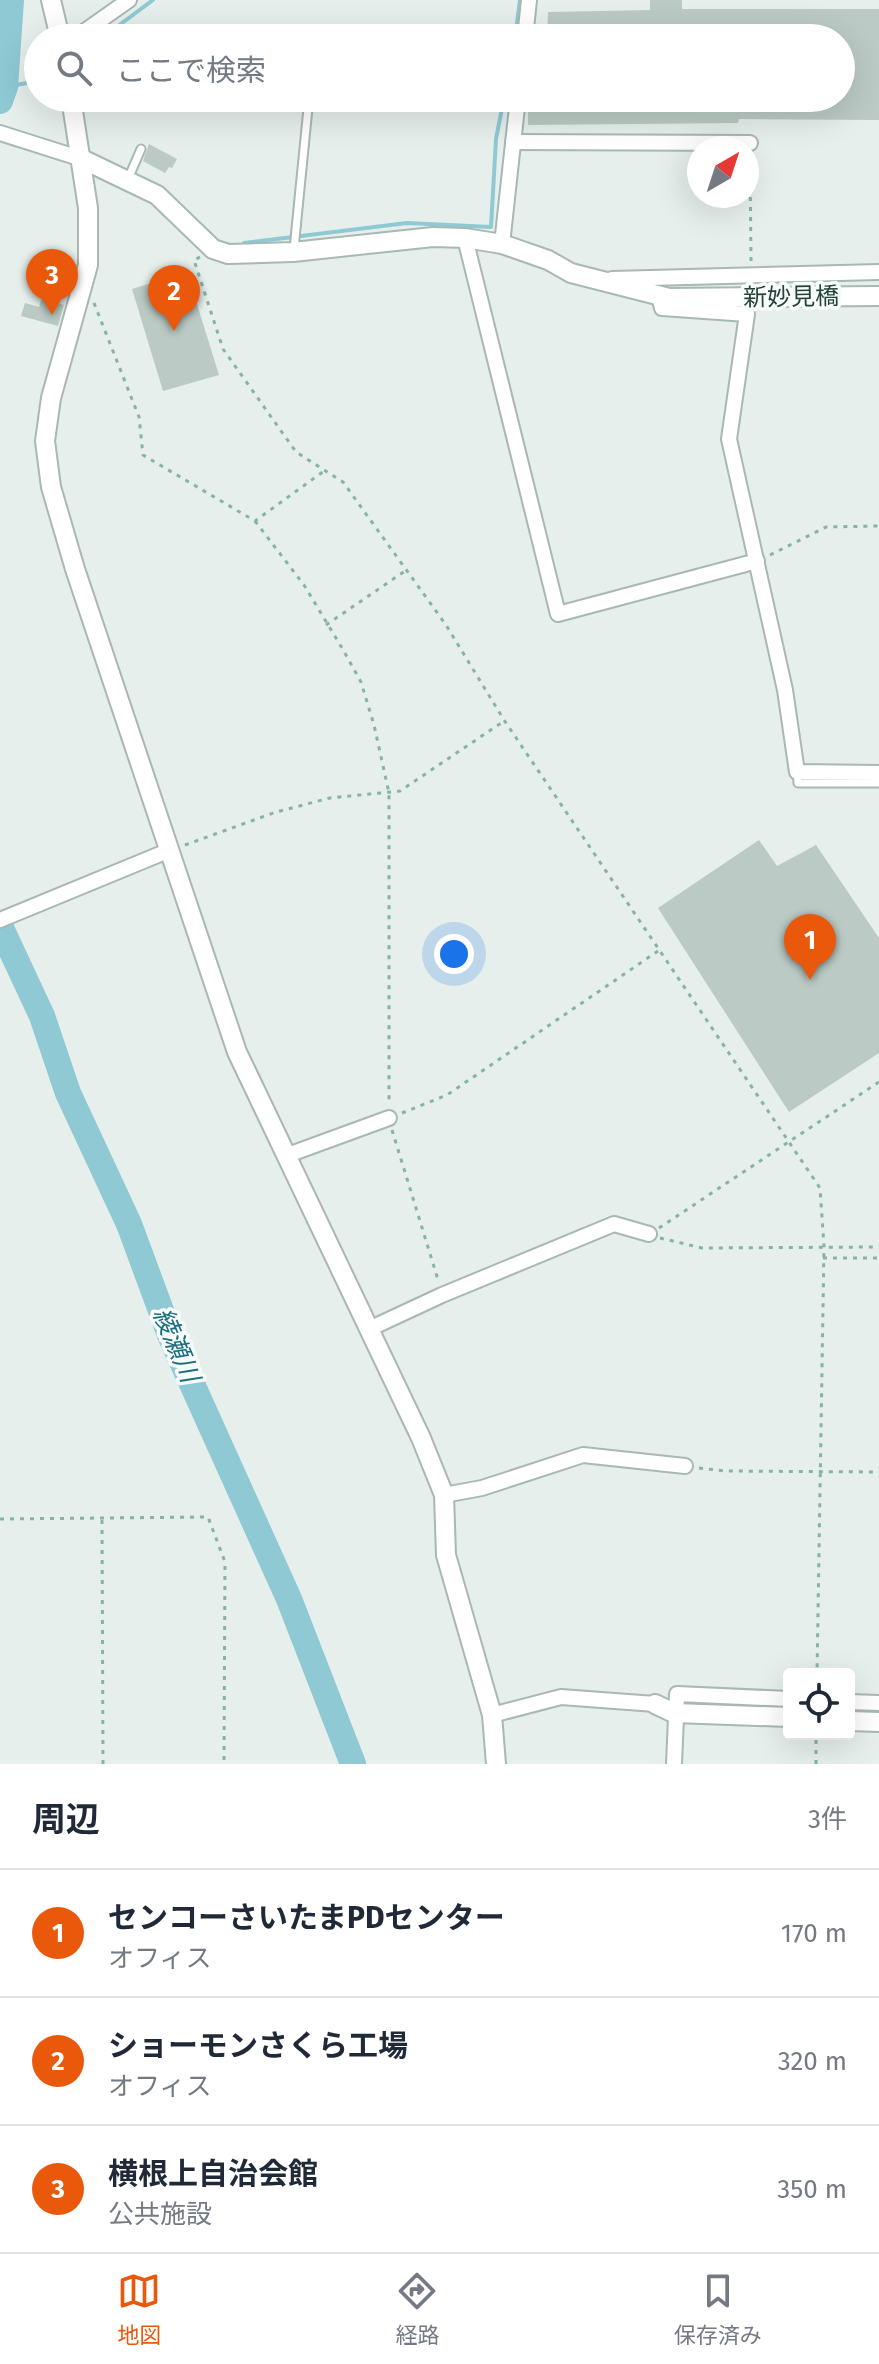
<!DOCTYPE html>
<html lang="ja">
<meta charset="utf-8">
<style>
:root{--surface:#fff;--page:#f2f2f3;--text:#1f2937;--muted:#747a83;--line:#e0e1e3;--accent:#ea580c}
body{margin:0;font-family:"Fira Sans","Noto Sans JP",sans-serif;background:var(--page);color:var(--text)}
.controls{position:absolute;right:24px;bottom:24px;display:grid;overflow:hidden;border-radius:8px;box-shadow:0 8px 32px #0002}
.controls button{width:72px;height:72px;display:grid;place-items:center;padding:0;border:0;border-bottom:2px solid var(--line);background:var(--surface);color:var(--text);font:40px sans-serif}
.compass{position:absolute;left:687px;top:136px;width:72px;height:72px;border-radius:50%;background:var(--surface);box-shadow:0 8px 32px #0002;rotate:39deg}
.you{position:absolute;left:454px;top:954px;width:28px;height:28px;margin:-20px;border:6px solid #fff;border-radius:50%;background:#1a73e8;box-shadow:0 0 0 12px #1a73e833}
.badge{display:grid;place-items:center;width:52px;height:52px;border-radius:50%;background:var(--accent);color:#fff;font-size:26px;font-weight:700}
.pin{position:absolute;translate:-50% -66px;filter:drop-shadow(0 2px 4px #0008)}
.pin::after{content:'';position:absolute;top:42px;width:28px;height:24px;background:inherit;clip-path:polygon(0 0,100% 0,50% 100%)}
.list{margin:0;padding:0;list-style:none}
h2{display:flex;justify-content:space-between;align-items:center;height:104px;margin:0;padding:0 32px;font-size:34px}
h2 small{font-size:26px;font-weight:400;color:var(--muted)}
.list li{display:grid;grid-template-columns:52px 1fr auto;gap:24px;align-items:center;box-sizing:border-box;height:128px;padding:0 32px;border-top:2px solid var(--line)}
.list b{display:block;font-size:30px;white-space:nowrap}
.list p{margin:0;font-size:26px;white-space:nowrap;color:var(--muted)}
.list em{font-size:26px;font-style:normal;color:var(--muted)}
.icon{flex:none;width:44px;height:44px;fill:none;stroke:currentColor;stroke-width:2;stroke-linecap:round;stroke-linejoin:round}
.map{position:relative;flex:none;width:879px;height:1764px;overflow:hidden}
.search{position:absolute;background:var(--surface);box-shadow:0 8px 32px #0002;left:24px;right:24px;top:24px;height:88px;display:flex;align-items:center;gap:20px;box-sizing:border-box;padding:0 28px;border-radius:44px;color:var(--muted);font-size:30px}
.sheet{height:488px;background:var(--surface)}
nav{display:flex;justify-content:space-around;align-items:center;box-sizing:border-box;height:112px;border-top:2px solid var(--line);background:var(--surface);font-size:22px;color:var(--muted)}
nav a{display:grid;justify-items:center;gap:4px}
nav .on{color:var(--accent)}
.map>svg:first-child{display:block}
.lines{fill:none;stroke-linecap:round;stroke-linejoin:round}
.stream{stroke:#8ec9d4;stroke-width:4}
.river{stroke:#8ec9d4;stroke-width:26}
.building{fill:#bbcac4}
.service-casing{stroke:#a8b8b2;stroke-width:11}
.minor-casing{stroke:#a8b8b2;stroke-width:18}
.tertiary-casing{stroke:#a8b8b2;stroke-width:22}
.path{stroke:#86b3a5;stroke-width:3;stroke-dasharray:4 6;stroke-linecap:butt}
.service{stroke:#fff;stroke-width:7}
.minor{stroke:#fff;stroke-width:14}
.tertiary{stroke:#fff;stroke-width:18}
.labels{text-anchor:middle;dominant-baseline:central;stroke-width:7;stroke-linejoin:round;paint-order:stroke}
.street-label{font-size:24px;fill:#24423a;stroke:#f7fbf9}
.water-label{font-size:26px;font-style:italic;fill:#1c6f80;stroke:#f7fbf9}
</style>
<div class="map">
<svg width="879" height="1764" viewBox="0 0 879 1764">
<rect width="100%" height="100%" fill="#e6efeb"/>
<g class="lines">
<g class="stream">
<path d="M102,38L153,0"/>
<path d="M515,38L520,0"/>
<path d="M5,87L38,81"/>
<path d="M244,243L407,223L491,227L496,139L504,98"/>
</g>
<g class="river">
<path d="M0,101L5,87L11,0"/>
<path d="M0,926L42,1016L68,1093L129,1224L170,1335L289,1599L353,1764"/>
</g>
</g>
<g class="building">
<path d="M650,0H682V9H879V120L739,119L738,123L528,125V98H841V38H547L548,12L650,10Z"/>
<path d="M149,144L177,159L172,168L169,167L165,173L143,161Z"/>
<path d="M187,272L219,375L163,391L132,289Z"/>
<path d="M42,298L64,305L58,326L21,316L25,303L39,307Z"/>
<path d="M759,840L777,866L816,845L879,938V1053L789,1112L658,908Z"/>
</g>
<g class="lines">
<g class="service-casing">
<g id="service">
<path d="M316,38V34"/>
<path d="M128,179L141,149"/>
<path d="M294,249L309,98"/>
<path d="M797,772L798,783H879"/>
</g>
</g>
<g class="minor-casing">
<g id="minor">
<path d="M75,38L129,0"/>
<path d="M525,38L529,0"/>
<path d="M0,133L82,159"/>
<path d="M513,142L750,143"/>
<path d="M465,238L558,614L757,561"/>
<path d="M502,244L518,98"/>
<path d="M612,279L879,272"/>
<path d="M659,296L662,308L747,314L729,439L785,690L797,772L879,773"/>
<path d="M0,920L170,850"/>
<path d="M285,1156L389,1118"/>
<path d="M369,1329L442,1295L614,1224L649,1234"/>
<path d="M444,1495L482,1488L583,1455L685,1466"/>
<path d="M849,1702L879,1703"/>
<path d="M492,1715L561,1697L655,1704"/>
<path d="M674,1764L677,1694L789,1699"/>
</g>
</g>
<g class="tertiary-casing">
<g id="tertiary">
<path d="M51,0L60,38"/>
<path d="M71,98L88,208V265L51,398L45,441L51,487L75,569L237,1052L421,1438L444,1495L446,1555L492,1715L496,1764"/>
<path d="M82,159L157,195L213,249L228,254L293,252L433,237L465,238L502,244L548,260L571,273L669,298L879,296"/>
<path d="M655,1704L674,1713L789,1717"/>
<path d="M849,1721L879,1722"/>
</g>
</g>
<g class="path">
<path d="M750,157L751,261"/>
<path d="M200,257L194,260L223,349L296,452L343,482L446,625L504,720L820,1188L824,1246L817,1674"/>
<path d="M94,303L139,417L143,455L255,521L324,471"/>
<path d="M255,521L304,585L342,648L361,682L374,725L389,793V1103"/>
<path d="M770,555L826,527L879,526"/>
<path d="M326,625L405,571"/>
<path d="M185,845L276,812L330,798L400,791L504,721"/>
<path d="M402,1113L447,1095L658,951"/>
<path d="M392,1130L439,1283"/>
<path d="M659,1228L879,1082"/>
<path d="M660,1238L702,1248L879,1247"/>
<path d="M823,1258H879"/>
<path d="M699,1468L725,1471L879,1472"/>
<path d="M0,1519L208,1517L225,1562L224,1764"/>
<path d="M102,1520L103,1764"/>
<path d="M816,1764V1734"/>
</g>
<use href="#service" class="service"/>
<use href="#minor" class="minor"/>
<use href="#tertiary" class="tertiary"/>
</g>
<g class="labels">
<g class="street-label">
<text transform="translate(791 297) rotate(-1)">新妙見橋</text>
</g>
<g class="water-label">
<text transform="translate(176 1345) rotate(67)">綾瀬川</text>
</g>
</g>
</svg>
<div class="controls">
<button><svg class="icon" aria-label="locate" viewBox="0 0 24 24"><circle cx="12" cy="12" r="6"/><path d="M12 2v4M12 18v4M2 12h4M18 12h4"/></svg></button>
</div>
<svg class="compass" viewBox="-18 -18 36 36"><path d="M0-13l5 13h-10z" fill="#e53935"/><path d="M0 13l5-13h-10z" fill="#747a83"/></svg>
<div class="you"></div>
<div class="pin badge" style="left:810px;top:980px">1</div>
<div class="pin badge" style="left:174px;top:331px">2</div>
<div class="pin badge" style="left:52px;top:315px">3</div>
<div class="search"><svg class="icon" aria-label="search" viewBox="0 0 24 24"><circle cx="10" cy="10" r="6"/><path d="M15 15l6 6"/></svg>ここで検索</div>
</div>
<section class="sheet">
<h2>周辺<small>3件</small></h2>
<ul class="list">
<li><span class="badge">1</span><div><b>センコーさいたまPDセンター</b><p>オフィス</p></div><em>170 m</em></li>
<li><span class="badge">2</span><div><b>ショーモンさくら工場</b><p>オフィス</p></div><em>320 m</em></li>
<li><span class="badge">3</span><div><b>横根上自治会館</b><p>公共施設</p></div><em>350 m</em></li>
</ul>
</section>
<nav>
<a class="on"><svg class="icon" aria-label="map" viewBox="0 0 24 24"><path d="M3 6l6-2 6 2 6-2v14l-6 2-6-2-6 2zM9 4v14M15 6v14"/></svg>地図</a>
<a><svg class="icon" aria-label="directions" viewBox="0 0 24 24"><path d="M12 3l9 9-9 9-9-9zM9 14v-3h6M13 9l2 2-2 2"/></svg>経路</a>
<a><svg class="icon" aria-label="saved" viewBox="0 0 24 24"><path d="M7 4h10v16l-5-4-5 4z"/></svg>保存済み</a>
</nav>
